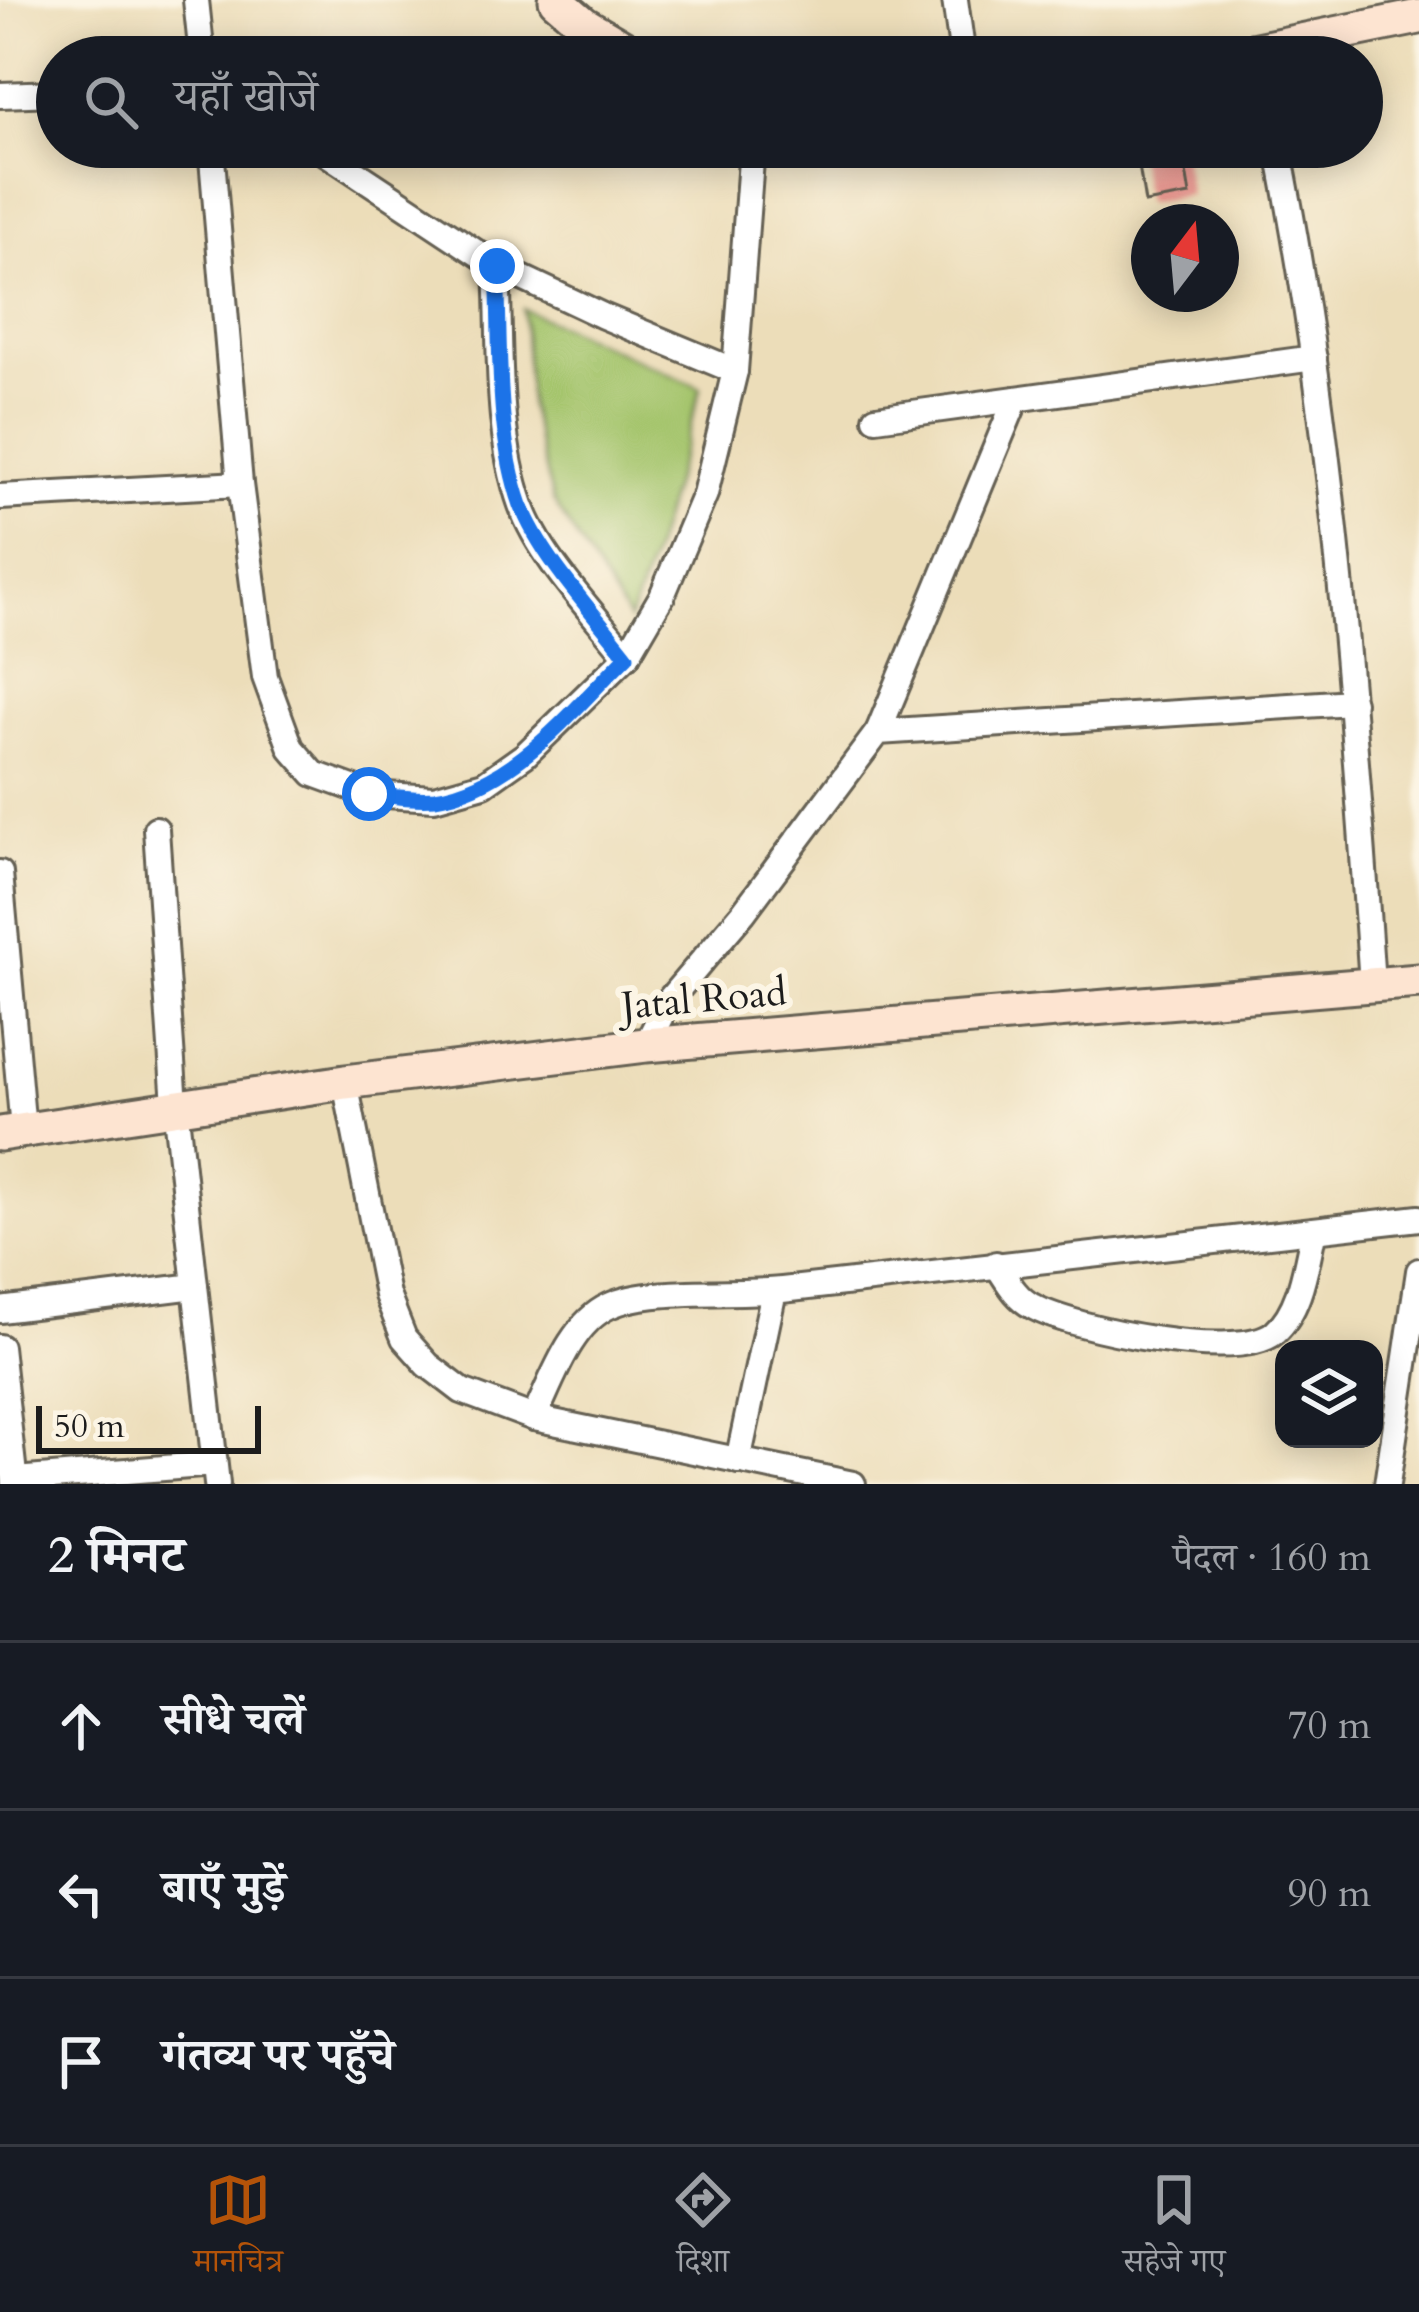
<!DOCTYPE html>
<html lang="hi">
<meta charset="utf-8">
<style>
:root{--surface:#171b24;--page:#242831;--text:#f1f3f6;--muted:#9ea1a6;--line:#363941;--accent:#b45309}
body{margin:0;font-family:Cardo,"Noto Serif Devanagari",serif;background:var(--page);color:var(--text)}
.controls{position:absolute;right:36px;bottom:36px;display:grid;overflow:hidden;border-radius:24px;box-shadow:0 6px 30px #0003}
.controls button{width:108px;height:108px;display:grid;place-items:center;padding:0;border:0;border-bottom:3px solid var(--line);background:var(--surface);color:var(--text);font:60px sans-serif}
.compass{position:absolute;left:1131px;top:204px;width:108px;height:108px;border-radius:50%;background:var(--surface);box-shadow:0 6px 30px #0003;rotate:16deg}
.scale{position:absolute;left:36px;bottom:30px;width:225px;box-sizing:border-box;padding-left:12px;border:6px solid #1c1c1c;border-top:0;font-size:33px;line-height:42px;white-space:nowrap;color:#1c1c1c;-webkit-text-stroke:9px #fcf5e5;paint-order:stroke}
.stop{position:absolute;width:36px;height:36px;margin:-27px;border:9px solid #1a73e8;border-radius:50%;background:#fff}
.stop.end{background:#1a73e8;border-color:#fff;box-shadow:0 3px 12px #0008}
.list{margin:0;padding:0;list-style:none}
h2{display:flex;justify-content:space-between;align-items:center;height:156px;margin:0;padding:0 48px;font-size:51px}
h2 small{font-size:39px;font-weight:400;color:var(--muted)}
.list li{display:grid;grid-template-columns:78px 1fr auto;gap:36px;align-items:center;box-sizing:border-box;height:168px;padding:0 48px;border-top:3px solid var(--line)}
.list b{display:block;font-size:45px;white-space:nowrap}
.list em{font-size:39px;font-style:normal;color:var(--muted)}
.icon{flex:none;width:66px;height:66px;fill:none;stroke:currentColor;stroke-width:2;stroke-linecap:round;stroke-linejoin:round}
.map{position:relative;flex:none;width:1419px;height:1484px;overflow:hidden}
.search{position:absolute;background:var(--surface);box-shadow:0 6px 30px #0003;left:36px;right:36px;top:36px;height:132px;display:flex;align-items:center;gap:30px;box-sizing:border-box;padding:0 42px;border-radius:66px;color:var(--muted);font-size:45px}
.sheet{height:660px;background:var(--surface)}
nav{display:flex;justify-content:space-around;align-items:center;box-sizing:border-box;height:168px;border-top:3px solid var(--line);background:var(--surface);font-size:33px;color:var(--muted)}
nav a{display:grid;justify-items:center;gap:6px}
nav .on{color:var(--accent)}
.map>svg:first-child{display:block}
.green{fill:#a5c56d;stroke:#607044;stroke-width:3}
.building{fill:#e79089}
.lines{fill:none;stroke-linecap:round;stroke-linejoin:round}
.street-casing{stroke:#656053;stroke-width:30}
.secondary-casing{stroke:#656053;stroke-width:39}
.street{stroke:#fff;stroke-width:24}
.secondary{stroke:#fde4d1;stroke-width:33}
.route{stroke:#1a73e8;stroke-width:15}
.labels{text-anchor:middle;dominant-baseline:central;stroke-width:12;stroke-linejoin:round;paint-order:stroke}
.street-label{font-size:39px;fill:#1c1c1c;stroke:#fcf5e5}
</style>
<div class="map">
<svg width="1419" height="1484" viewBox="0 0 1419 1484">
<rect width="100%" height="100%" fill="#fcf5e5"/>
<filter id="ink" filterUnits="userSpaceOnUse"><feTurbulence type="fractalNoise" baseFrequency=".00833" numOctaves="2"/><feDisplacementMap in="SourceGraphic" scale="24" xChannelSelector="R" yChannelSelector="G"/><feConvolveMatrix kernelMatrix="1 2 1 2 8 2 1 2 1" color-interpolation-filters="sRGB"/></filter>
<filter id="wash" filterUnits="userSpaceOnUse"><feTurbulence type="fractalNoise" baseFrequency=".004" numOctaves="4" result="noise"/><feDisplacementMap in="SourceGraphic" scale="48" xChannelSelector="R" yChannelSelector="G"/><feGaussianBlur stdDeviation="2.7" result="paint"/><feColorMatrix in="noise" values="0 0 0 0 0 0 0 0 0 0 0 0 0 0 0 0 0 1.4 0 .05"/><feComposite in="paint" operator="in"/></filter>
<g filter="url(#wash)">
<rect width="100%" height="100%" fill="#ecddb9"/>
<path class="green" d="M523,309L701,388L650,562L629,620L553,501L529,405Z"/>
<g id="blocks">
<path class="building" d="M1136,147H1182L1190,195L1145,203Z"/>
</g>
</g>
<g filter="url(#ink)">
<use href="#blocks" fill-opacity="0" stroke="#656053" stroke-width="3"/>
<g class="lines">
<g class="street-casing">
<g id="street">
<path d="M196,0L202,57"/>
<path d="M955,0L963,57"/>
<path d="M0,95L57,93"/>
<path d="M211,147L240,484L265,677L291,748L314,774L369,794L434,798L484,784L525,755L627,656L662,596L705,494L735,371L752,147"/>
<path d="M317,147L497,266L603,316L735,371"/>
<path d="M1278,147C1333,423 1353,704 1372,984"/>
<path d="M497,266C501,343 495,432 521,505C540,558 593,612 627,656"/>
<path d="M876,418L1314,358"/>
<path d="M0,497L240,484"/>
<path d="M878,732L1016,399"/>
<path d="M156,829L175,1105L217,1484"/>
<path d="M0,873L23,1130"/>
<path d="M646,1045L669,1000L743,913L878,732L1352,702"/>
<path d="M345,1082L387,1295L404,1338L428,1365L462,1391L534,1418L853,1484"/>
<path d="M996,1264C1007,1280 1015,1297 1032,1306C1072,1329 1240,1363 1275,1332C1302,1308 1306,1263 1314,1230"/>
<path d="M0,1310L195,1286"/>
<path d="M0,1347L15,1484"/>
<path d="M534,1418C552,1381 570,1324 609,1306C648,1287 736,1295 782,1290C994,1266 1206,1241 1419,1218"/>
<path d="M738,1461L774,1291"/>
<path d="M15,1480L214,1464"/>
<path d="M1387,1484L1419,1271"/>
</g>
</g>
<g class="secondary-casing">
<g id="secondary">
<path d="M556,0L584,24L640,57"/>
<path d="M1222,57L1419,17"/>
<path d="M0,1134L345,1082L646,1045L1419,981"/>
</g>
</g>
<use href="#street" class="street"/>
<use href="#secondary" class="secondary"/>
</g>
</g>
<g class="lines" filter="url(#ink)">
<path class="route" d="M369,794C390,796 414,800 435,798C514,787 573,709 627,656C593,612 541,557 521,505C495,431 501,343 497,266"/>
</g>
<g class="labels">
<g class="street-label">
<text transform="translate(704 999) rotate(-5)">Jatal Road</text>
</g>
</g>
</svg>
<div class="controls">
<button><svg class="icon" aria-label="layers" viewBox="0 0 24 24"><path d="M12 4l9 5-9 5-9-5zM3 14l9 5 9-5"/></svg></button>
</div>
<svg class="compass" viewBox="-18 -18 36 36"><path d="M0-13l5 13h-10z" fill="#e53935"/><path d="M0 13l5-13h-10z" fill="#9ea1a6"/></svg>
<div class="scale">50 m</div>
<div class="stop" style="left:369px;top:794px"></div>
<div class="stop end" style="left:497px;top:266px"></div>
<div class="search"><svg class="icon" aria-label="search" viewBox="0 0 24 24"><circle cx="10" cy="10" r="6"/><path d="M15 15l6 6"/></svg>यहाँ खोजें</div>
</div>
<section class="sheet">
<h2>2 मिनट<small>पैदल · 160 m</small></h2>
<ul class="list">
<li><svg class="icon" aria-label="ahead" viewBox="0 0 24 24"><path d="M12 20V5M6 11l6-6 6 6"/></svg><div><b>सीधे चलें</b></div><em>70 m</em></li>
<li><svg class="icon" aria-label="left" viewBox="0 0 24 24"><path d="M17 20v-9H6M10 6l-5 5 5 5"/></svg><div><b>बाएँ मुड़ें</b></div><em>90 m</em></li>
<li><svg class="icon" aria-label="arrive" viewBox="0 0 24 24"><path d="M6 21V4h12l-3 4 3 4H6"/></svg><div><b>गंतव्य पर पहुँचे</b></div></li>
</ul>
</section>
<nav>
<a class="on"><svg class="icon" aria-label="map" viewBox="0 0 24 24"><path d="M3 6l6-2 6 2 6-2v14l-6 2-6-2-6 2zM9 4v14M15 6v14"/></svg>मानचित्र</a>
<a><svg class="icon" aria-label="directions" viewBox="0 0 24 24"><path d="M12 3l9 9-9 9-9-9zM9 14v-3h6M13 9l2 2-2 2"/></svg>दिशा</a>
<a><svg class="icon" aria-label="saved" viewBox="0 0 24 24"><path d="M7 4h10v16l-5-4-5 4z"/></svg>सहेजे गए</a>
</nav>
